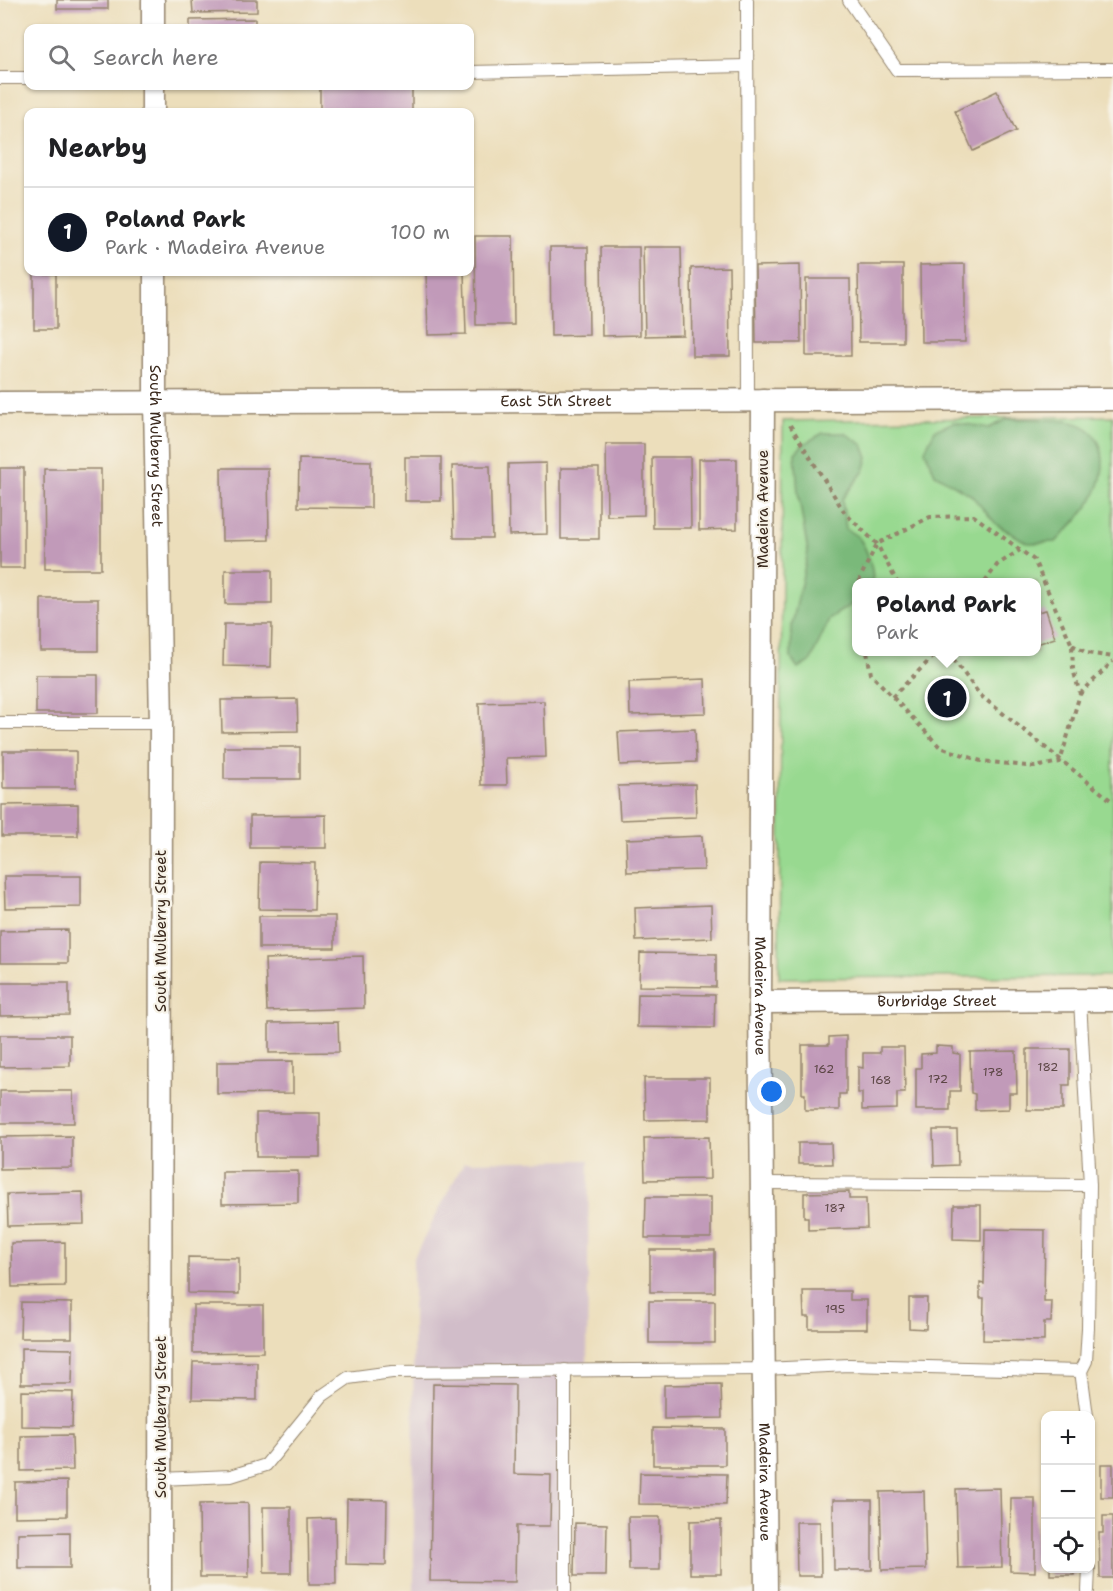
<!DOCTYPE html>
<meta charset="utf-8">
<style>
:root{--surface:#fff;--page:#f6f6f6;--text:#202124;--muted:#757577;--line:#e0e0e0;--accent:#111827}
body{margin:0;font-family:"Shantell Sans",sans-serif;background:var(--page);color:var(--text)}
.controls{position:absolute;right:18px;bottom:18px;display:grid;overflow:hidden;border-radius:12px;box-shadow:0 2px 4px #0004}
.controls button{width:54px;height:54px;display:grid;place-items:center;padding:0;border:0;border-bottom:2px solid var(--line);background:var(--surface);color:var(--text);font:30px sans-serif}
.you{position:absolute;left:772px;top:1092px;width:21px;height:21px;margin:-15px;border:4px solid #fff;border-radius:50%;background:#1a73e8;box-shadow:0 0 0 9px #1a73e833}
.badge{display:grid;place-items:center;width:39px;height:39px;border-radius:50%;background:var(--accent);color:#fff;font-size:20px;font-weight:700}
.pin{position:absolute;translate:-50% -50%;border:3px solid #fff;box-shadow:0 2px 6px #0006}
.popup{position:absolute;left:852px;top:578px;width:189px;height:78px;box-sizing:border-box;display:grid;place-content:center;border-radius:12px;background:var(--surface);filter:drop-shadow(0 2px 4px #0005);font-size:20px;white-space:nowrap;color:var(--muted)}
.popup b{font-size:22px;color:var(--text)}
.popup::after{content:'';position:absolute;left:50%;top:100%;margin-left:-12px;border:12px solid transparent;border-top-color:var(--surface)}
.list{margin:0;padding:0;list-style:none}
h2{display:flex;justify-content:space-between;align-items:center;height:78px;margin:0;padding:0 24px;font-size:26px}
h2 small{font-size:20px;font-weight:400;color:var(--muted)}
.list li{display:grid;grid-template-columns:39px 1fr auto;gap:18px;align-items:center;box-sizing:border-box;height:90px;padding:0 24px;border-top:2px solid var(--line)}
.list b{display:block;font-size:22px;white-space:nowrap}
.list p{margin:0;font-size:20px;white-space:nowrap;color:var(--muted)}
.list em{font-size:20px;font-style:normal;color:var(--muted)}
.icon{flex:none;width:33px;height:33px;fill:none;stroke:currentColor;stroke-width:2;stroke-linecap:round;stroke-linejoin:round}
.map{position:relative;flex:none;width:1113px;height:1591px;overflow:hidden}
.search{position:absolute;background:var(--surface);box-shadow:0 2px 4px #0004;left:24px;top:24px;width:450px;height:66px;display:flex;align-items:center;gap:15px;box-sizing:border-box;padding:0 21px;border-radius:12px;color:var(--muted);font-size:22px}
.panel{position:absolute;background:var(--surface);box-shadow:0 2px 4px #0004;left:24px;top:108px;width:450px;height:168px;border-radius:12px}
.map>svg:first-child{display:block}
.industrial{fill:#d1bdc9}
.green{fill:#98d990;stroke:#6a8257;stroke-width:1.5;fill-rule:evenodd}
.forest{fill:#7ab97a;stroke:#5a724c;stroke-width:1.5}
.building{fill:#c19ab9}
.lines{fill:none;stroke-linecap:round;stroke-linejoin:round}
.service-casing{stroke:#94846c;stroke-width:14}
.minor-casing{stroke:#94846c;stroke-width:25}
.path{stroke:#94846c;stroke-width:4;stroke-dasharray:4.5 4.5;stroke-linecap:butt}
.service{stroke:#fff;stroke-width:12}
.minor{stroke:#fff;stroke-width:22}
.labels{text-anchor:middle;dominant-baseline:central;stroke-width:4.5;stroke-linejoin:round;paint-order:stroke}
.number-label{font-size:12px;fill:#5c4645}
.street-label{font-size:15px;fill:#3b2a1e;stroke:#f7f3e8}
</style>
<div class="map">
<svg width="1113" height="1591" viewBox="0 0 1113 1591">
<rect width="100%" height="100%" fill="#f7f3e8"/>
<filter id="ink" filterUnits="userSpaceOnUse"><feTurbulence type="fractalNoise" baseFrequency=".0167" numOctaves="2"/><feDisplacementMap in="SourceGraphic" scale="12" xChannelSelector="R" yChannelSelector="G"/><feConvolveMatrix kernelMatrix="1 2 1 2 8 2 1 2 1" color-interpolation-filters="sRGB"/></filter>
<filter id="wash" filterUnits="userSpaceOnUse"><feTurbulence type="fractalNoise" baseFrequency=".008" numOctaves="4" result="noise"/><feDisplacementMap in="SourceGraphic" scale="24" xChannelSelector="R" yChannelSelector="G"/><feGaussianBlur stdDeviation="1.35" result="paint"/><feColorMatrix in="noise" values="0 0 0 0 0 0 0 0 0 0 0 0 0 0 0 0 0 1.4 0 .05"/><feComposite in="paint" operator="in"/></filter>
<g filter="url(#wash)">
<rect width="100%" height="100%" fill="#ecdebb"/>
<path class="industrial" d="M589,1160L587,1370H565V1591H414L413,1259L464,1162Z"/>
<path class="green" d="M1113,416V976L779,978L783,421ZM857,582H1037V652H857Z"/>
<g class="forest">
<path d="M1007,419C1028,420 1050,418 1071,422C1109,429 1109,473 1092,500C1083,515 1068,529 1056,542L1028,543L997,525L971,495L935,474L925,450L935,430L954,422L989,428Z"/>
<path d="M823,433H845L863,445L868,458L864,471L842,499L846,529C850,532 855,534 858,537C866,546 875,571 872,582H857V601L830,618L810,662L798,668L791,658L792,625L808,552L798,493L795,453L805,443Z"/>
</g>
<g id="blocks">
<g class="building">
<rect x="57" y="0" width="51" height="9"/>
<path d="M192,0H257V12L193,13Z"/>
<path d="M255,19V28H190V20Z"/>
<rect x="320" y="86" width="92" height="26"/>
<path d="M997,91L1016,131L973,151L955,111Z"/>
<path d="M475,236H513L514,325H476Z"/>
<path d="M550,247H588L589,335L551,336Z"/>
<path d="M601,247H639L640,335L602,336Z"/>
<path d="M643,247H681L683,335L645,336Z"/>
<path d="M965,264V342H921L920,265Z"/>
<path d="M800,265L801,343H756L755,266Z"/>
<path d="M858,265H903V342H859Z"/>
<path d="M729,267L730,356H692L691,268Z"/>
<path d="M426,272H464L466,334L428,335Z"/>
<rect x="34" y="274" width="22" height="55"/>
<path d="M806,279H850L851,356H806Z"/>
<path d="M606,444H644V515L607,516Z"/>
<rect x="405" y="457" width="36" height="44"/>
<path d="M652,457H690L691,528H653Z"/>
<path d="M299,459L371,461V508L298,507Z"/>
<path d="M699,459H737V529L699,530Z"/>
<path d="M546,463L547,534L509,535L508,464Z"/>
<path d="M452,466H490L492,538H454Z"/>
<rect x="0" y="468" width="24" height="100"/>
<path d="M221,468H268L269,540L222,541Z"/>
<rect x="561" y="468" width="38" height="71"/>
<path d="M44,469H101V569H45Z"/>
<rect x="225" y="570" width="47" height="34"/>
<rect x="41" y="599" width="57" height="52"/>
<path d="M1046,610L1055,638L1037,644V612Z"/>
<path d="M224,624H272L271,667L223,666Z"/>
<rect x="36" y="675" width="62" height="38"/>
<path d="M705,679L706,713L630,715L629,682Z"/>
<path d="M297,699L298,731L222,732L221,700Z"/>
<path d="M544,701L546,757L506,758L507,785H481L479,703Z"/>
<path d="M695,729L696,762L620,765L618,732Z"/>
<rect x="224" y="747" width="76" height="32"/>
<rect x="3" y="751" width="73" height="37"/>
<path d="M695,784L696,817L620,820L618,786Z"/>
<path d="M78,804V836H2V805Z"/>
<path d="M326,815V848H250V816Z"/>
<path d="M702,836L704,870L627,872L626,839Z"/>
<path d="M260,862L315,863L314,910L259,909Z"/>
<path d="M4,876H81V907L5,908Z"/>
<path d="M711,905L712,938L636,941L635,908Z"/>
<rect x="259" y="916" width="76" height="32"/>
<path d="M68,930V963H0V931Z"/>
<path d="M640,953L716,954V987L639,986Z"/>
<path d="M363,956L364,1008L267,1011L265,959Z"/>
<path d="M0,983H69V1015L0,1016Z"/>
<path d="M638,994L715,995L714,1028L637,1027Z"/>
<path d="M338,1022L339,1052L269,1053V1023Z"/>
<path d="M0,1035H70V1066L0,1067Z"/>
<path d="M846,1036V1094H839V1110H805V1094H802V1045H829V1037Z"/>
<path d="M936,1046L953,1047V1053L960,1054V1091H950V1110H916V1068H921V1054L936,1053Z"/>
<path d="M880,1047H904L905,1093H897V1109L862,1110V1093H858V1067L863,1068V1053H880Z"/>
<path d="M1027,1049H1070V1085H1063V1110H1027Z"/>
<path d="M1016,1051L1017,1093H1009V1109L975,1110V1094L971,1093L970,1052Z"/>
<path d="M293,1061V1093L217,1094V1062Z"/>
<path d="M644,1078H710V1119L645,1120Z"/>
<path d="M0,1091H73L74,1123H0Z"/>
<rect x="256" y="1113" width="64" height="44"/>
<path d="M933,1130H957L958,1165L934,1166Z"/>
<path d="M72,1136V1168L0,1169V1137Z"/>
<path d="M709,1137L710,1179L645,1180L644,1138Z"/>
<path d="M798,1143H831L832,1164H798Z"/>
<path d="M298,1171V1203L222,1204V1172Z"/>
<path d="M83,1192L84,1224L8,1226L7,1194Z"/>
<path d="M849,1192V1199H866L867,1228L808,1230V1217H804V1193Z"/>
<path d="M646,1197H711V1238H645Z"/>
<path d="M954,1205H981V1240L953,1239Z"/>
<path d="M985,1229L1045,1230L1044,1302H1052L1051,1322H1044V1341L983,1340L984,1298H980V1283L984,1284Z"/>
<path d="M65,1242V1286L12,1287L11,1243Z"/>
<rect x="650" y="1250" width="65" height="42"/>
<path d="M188,1257L239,1258V1294L188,1293Z"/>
<path d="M803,1291H850V1300H867V1329H809V1317H804Z"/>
<path d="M909,1298H927L926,1329L909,1328Z"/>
<rect x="649" y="1301" width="66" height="42"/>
<path d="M21,1302L72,1303V1338H20Z"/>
<path d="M193,1305H263V1352L193,1353Z"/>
<path d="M21,1348L73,1349L72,1384H21Z"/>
<path d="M193,1362H257V1400L192,1399Z"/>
<path d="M433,1384L515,1385L514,1474L551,1475L550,1526H516L515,1582L430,1581Z"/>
<path d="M721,1384L722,1418L664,1419V1385Z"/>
<path d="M21,1391L73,1392L72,1427L21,1426Z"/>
<path d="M653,1428L725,1429V1465H653Z"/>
<path d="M72,1435L73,1470L21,1471V1436Z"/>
<rect x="1101" y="1464" width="12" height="33"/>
<path d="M640,1473L727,1474L726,1505L639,1504Z"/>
<path d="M67,1481V1516L15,1517V1482Z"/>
<path d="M1000,1488L1002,1567L958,1568L956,1489Z"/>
<path d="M924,1491L926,1569L882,1570L880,1492Z"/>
<path d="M1011,1498H1035V1572L1010,1571Z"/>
<path d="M347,1499L387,1500L386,1565L346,1564Z"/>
<path d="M833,1500H872V1570H834Z"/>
<path d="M248,1503L249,1577H200L199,1504Z"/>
<path d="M263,1507H291V1573H264Z"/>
<path d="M1103,1516H1113V1578H1100L1099,1533H1103Z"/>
<path d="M628,1517H660V1570H629Z"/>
<path d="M335,1518L336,1584H309L308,1519Z"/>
<path d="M721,1520V1574H690V1521Z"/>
<path d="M796,1522H820L821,1576H797Z"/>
<path d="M575,1523L607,1524L606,1576H574Z"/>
<path d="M70,1532V1568H18V1533Z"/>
<rect x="1050" y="1568" width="24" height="7"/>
</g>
</g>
</g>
<g filter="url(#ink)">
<use href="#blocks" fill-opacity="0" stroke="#94846c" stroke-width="1.5"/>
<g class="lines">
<g class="service-casing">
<g id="service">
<path d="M747,0L748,400"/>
<path d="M849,0L897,70L1113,69"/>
<path d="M470,72L747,66"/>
<path d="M0,78H28"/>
<path d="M0,723H161"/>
<path d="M1080,1000L1090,1185L1088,1328L1086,1361L1081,1371L1087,1416"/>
<path d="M763,1183L1090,1185"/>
<path d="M565,1370V1591"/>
<path d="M160,1479L231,1476L266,1465L322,1396L348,1378L392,1372L764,1369L849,1365L1081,1371"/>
<path d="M1088,1591L1089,1568"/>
</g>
</g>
<g class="minor-casing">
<g id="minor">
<path d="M153,28V0"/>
<path d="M153,86V112"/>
<path id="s1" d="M155,272V402L161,723L160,1591"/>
<path id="s2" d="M763,400L760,1002L766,1591"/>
<path id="s3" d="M0,403L1113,399"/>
<path id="s4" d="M760,1002L1113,1000"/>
</g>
</g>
<g class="path">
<path d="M790,425L845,513L877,544L897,582"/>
<path d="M860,582V578L877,544L930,517L974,516L1034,560L1072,645L1073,669L1080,694L1060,762L1035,767L981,761L940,747L871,674L867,652"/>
<path d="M985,582L997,565L1020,550"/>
<path d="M1072,645L1087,653L1113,657"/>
<path d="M948,652L980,695L1113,802"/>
<path d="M1080,694L1113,661"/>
<path d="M892,697L938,652"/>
</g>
<use href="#service" class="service"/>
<use href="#minor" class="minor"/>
</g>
</g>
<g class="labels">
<g class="number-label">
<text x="1048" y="1067">182</text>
<text x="824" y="1069">162</text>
<text x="993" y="1072">178</text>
<text x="938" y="1079">172</text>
<text x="881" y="1080">168</text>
<text x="835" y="1208">187</text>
<text x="835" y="1309">195</text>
</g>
<g class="street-label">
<text stroke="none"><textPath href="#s3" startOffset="556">East 5th Street</textPath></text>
<text stroke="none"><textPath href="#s1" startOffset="174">South Mulberry Street</textPath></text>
<text transform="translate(763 509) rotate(-90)">Madeira Avenue</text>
<text transform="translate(161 931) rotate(-90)">South Mulberry Street</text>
<text stroke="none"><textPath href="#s2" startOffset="596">Madeira Avenue</textPath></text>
<text stroke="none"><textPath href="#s4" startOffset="177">Burbridge Street</textPath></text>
<text transform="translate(161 1417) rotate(-90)">South Mulberry Street</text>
<text stroke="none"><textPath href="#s2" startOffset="1082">Madeira Avenue</textPath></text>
</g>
</g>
</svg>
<div class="controls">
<button>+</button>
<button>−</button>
<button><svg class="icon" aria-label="locate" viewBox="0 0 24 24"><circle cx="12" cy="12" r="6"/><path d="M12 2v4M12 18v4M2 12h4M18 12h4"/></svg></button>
</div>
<div class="you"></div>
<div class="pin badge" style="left:947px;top:698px">1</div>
<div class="popup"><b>Poland Park</b>Park</div>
<div class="search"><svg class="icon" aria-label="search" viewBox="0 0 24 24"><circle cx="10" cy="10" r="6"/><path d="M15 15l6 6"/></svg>Search here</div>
<section class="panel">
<h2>Nearby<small></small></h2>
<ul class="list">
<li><span class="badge">1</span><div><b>Poland Park</b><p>Park · Madeira Avenue</p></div><em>100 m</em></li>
</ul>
</section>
</div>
